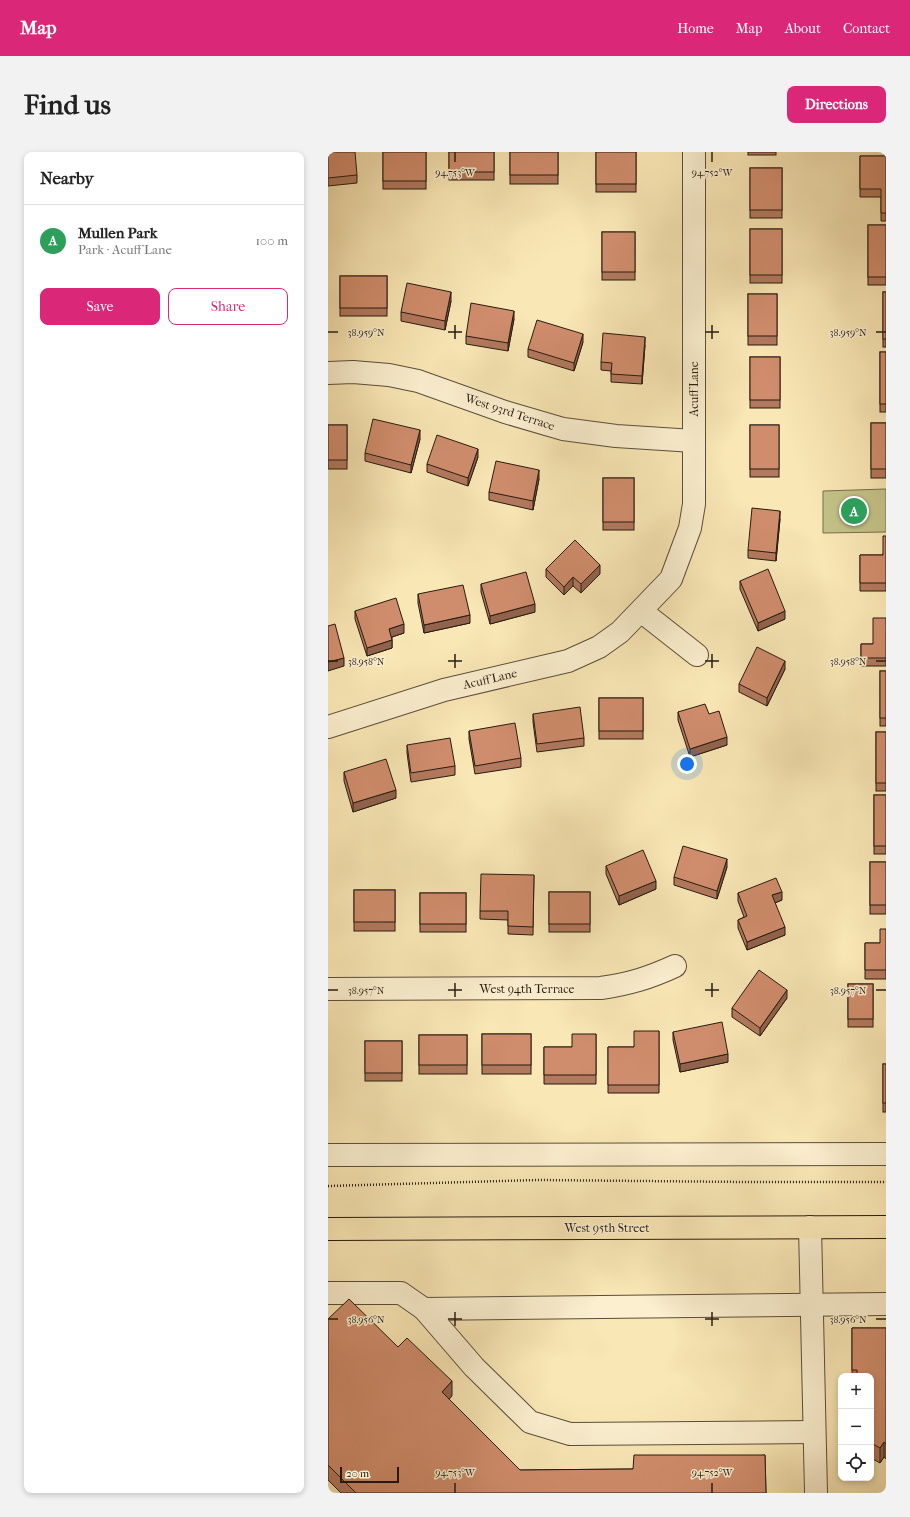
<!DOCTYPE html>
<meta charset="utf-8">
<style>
:root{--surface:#fff;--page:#f2f2f2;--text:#222;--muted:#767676;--line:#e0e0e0;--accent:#db2777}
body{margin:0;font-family:"IM FELL French Canon",serif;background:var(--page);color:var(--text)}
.controls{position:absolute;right:12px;bottom:12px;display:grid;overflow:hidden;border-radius:8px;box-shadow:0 2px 6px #0003}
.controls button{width:36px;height:36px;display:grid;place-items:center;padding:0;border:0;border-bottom:1px solid var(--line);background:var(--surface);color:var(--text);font:20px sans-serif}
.scale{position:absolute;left:12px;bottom:10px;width:59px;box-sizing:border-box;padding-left:4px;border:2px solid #261b11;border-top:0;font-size:11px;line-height:14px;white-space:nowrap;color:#261b11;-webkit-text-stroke:3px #fbefcf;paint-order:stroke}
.you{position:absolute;left:359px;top:612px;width:14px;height:14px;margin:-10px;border:3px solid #fff;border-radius:50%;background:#1a73e8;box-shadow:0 0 0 6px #1a73e833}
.badge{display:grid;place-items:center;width:26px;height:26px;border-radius:50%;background:var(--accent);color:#fff;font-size:13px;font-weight:700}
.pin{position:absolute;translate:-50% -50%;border:2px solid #fff;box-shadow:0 1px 4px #0006}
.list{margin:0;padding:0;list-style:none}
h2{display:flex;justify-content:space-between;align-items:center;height:52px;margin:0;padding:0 16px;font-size:17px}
h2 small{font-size:13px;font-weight:400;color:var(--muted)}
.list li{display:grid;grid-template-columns:26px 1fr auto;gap:12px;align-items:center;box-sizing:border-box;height:72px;padding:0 16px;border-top:1px solid var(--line)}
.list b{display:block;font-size:15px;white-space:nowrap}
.list p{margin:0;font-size:13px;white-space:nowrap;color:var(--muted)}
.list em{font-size:13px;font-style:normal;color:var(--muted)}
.actions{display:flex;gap:8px;padding:12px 16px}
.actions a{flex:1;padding:9px 0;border:1px solid var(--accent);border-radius:8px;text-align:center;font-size:14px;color:var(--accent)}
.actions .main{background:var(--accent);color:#fff}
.icon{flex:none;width:22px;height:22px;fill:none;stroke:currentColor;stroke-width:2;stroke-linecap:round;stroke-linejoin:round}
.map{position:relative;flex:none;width:558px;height:1341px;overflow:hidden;border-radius:8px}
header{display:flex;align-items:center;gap:24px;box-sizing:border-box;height:56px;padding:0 20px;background:var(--accent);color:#fff}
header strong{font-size:19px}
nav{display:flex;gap:22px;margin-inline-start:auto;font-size:14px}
.intro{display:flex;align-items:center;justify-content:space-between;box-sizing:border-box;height:96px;padding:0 24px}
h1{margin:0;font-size:28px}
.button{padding:10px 18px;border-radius:8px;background:var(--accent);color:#fff;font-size:14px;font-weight:700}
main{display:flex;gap:24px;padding:0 24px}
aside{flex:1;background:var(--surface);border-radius:8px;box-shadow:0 2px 6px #0003}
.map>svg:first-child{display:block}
.green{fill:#c4c389;stroke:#756f4d}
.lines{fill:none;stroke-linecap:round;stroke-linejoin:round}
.minor-casing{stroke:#5b4e3a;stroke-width:24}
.major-casing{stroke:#261b11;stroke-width:24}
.path{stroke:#261b11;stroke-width:2.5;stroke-dasharray:1 2;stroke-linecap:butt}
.minor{stroke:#fbefcf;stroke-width:22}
.major{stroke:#f9e7b5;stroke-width:22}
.wall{fill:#b3795e;stroke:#261b11}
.shaded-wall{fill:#92634c;stroke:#261b11}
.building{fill:#d08d6d;stroke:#261b11}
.ticks{fill:none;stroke:#261b11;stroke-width:1.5}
.labels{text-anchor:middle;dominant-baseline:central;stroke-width:3;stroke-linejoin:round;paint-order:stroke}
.street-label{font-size:12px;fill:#261b11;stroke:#fbefcf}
.ticks-label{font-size:10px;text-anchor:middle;fill:#261b11;stroke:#fbefcf;stroke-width:3;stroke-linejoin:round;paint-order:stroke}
</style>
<header>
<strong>Map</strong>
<nav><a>Home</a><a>Map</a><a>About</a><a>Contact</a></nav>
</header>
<div class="intro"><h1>Find us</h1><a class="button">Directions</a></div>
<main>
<aside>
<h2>Nearby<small></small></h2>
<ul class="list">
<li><span class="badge" style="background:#2e9e5b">A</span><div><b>Mullen Park</b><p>Park · Acuff Lane</p></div><em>100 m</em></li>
</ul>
<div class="actions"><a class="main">Save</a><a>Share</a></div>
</aside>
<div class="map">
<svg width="558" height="1341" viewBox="0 0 558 1341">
<rect width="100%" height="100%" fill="#f9e7b5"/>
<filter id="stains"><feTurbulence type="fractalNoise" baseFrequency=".005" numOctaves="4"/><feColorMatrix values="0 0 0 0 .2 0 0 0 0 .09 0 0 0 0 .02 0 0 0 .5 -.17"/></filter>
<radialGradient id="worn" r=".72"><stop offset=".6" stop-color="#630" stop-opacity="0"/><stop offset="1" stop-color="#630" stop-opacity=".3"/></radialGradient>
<path class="green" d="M558,337V380L495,381V339Z"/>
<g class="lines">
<g class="minor-casing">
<g id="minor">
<path d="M0,221L25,220L61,223L90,229L177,260L235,277L288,284L366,289"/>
<path d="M313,459L369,503"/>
<path d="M0,575L116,538L240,509L271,495L292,480L343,427L362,376L366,352V0"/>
<path d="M0,837L273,836C301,832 321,826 347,814"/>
<path d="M0,1003L558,1002"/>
<path d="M482,1075L488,1341"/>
<path d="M0,1141H73L96,1157L558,1152"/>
<path d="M96,1157L146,1215L202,1270L242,1282L486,1280"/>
</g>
</g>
<g class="major-casing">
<path id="major" d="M0,1077L558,1075"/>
</g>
<path class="path" d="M0,1034L210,1028L416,1030H558"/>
<use href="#minor" class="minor"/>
<use href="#major" class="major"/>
</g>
<g class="wall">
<path d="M0,0L29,23V31L0,34Z"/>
<rect x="55" y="0" width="43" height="37"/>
<rect x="121" y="0" width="45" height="28"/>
<rect x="182" y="0" width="48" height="32"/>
<rect x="268" y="0" width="40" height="40"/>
<rect x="420" y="0" width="28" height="3"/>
<path d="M532,4H558V69H553V45H532Z"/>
<rect x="422" y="16" width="32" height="50"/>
<rect x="540" y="73" width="18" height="60"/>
<rect x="422" y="77" width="32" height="54"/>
<rect x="274" y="80" width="33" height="48"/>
<rect x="12" y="124" width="47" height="40"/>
<rect x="555" y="140" width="3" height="55"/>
<rect x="420" y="142" width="29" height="51"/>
<path d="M123,149L117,178L73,169V160Z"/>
<path d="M186,167L180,199L138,192V184Z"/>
<path d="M255,190L246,219L200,205V197Z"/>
<path d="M317,193L314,232L283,230V219L273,218V210Z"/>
<rect x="552" y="200" width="6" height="60"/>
<rect x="422" y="205" width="30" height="51"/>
<rect x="543" y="271" width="15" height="55"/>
<rect x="0" y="273" width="19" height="44"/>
<rect x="422" y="273" width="29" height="52"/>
<path d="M92,287L83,321L37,309V301Z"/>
<path d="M150,305L140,334L99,320V312Z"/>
<rect x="275" y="326" width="31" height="52"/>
<path d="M211,327L205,358L161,348V340Z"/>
<path d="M452,367L448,409L420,406V398Z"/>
<path d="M558,384V439H532V403H555Z"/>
<path d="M218,417L272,422L253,441L245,434L236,443L218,425Z"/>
<path d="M412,429L457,467L430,479L412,437Z"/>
<path d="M153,432L207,460L162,472L153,440Z"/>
<path d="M90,442L142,471L96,481L90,451Z"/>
<path d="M27,459L76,481L64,485V496L39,504L27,467Z"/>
<path d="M558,466V514H533V492H545Z"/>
<path d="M457,517L439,554L411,540V532Z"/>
<rect x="552" y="519" width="6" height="55"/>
<rect x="271" y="546" width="44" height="41"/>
<path d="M350,560L381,562L399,593L362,605L350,568Z"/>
<path d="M205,562L256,586V594L209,600L205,570Z"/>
<path d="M141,579L193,606V615L147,622L141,587Z"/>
<rect x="548" y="580" width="10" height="59"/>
<path d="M79,593L127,614V623L83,630L79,601Z"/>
<path d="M16,620L68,646L25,660L16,629Z"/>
<rect x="546" y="643" width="12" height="59"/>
<rect x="542" y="710" width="16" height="52"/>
<path d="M278,714L328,737L291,753L278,722Z"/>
<path d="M399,715L389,747L346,733V725Z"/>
<path d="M206,723L205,783L180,782V768L152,767V759Z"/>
<rect x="26" y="738" width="41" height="41"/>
<rect x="221" y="740" width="41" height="40"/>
<rect x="92" y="741" width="46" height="39"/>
<path d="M410,741L454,748L447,751L457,783L419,798L410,776V768L416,765L410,749Z"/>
<path d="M558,777V827H537V791H552Z"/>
<rect x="520" y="832" width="25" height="43"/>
<path d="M459,846L432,884L404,865V856Z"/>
<path d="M331,879V941H280V895H306Z"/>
<path d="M345,880L400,910L352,920L345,888Z"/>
<rect x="154" y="882" width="49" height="40"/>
<path d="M268,882V932H216V895H244Z"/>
<rect x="91" y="883" width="48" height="39"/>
<rect x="37" y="889" width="37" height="40"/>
<rect x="555" y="912" width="3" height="48"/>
<path d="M0,1167L70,1195L124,1244L121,1247L192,1318L305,1317L437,1303L438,1341H13L0,1328Z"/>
<path d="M524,1176H558V1307L556,1305L552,1311L543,1306V1224H524Z"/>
</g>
<g class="shaded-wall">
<path d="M123,140V149L117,178V169Z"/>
<path d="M186,159V167L180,199V191Z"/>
<path d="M255,182V190L246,219V211Z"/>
<path d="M317,185V193L314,232V224Z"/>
<path d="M92,278V287L83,321V313Z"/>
<path d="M150,297V305L140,334V326Z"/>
<path d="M211,318V327L205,358V349Z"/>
<path d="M452,359V367L448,409V401Z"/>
<path d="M272,413V422L253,441V432Z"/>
<path d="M245,425V434L236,443V435Z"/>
<path d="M207,452V460L162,472V464Z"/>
<path d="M457,459V467L430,479V471Z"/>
<path d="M142,463V471L96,481V473Z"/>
<path d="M76,472V481L61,486V477Z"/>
<path d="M64,488V496L39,504V496Z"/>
<path d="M16,506V514L0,519V510Z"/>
<path d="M457,509V517L439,554V546Z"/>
<path d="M399,585V593L362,605V597Z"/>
<path d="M68,638V646L25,660V651Z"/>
<path d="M399,707V715L389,747V739Z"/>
<path d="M328,729V737L291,753V744Z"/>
<path d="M454,740V748L444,752V743Z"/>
<path d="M457,775V783L419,798V790Z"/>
<path d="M459,838V846L432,884V876Z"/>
<path d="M400,902V910L352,920V912Z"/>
<path d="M124,1229V1244L114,1255V1240Z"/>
<path d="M556,1290V1305L552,1311V1296Z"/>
</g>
<g class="building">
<path d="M0,0H27L29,23L0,26Z"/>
<rect x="55" y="0" width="43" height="29"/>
<rect x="121" y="0" width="45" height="20"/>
<rect x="182" y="0" width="48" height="23"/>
<rect x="268" y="0" width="40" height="32"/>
<path d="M532,4H558V61H553V37H532Z"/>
<rect x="422" y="16" width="32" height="42"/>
<rect x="540" y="73" width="18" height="52"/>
<rect x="422" y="77" width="32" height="46"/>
<rect x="274" y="80" width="33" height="40"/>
<rect x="12" y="124" width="47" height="32"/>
<path d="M79,131L123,140L117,169L73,160Z"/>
<rect x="555" y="140" width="3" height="47"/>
<rect x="420" y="142" width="29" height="42"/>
<path d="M143,151L186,159L180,191L138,184Z"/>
<path d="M209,168L255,182L246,211L200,197Z"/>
<path d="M275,181L317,185L314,224L283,222L284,211L273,210Z"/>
<rect x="552" y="200" width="6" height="52"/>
<rect x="422" y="205" width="30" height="43"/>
<path d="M45,267L92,278L83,313L37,301Z"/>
<rect x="543" y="271" width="15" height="46"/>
<rect x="0" y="273" width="19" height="35"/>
<rect x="422" y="273" width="29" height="44"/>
<path d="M109,283L150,297L140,326L99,312Z"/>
<path d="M168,309L211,318L205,349L161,340Z"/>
<rect x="275" y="326" width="31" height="44"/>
<path d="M424,356L452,359L448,401L420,398Z"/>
<path d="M555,384H558V431H532V403H555Z"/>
<path d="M247,388L272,413L253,432L245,425L236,435L218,417Z"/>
<path d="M440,417L457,459L430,471L412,429Z"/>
<path d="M198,420L207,452L162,464L153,432Z"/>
<path d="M135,433L142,463L96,473L90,442Z"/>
<path d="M68,446L76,472L61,477L64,488L39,496L27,459Z"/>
<path d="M545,466H558V506H533V492H545Z"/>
<path d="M7,472L16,506L0,510V474Z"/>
<path d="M429,495L457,509L439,546L411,532Z"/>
<rect x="552" y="519" width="6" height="47"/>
<rect x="271" y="546" width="44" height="33"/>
<path d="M377,552L381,562L391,559L399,585L362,597L350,560Z"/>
<path d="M252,555L256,586L209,592L205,562Z"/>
<path d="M187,571L193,606L147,614L141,579Z"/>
<rect x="548" y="580" width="10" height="51"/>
<path d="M122,586L127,614L83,621L79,593Z"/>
<path d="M58,607L68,638L25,651L16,620Z"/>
<rect x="546" y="643" width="12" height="51"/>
<path d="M355,694L399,707L389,739L346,725Z"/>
<path d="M315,698L328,729L291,744L278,714Z"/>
<rect x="542" y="710" width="16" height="43"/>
<path d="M153,722L206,723L205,775L180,774V759H152Z"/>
<path d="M448,726L454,740L444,743L457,775L419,790L410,768L419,764L410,741Z"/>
<rect x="26" y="738" width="41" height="32"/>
<rect x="221" y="740" width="41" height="32"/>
<rect x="92" y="741" width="46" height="31"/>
<path d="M552,777H558V818H537V791H552Z"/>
<path d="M431,818L459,838L432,876L404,856Z"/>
<rect x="520" y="832" width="25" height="35"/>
<path d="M394,870L400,902L352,912L345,880Z"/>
<path d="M306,879H331V933H280V895H306Z"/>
<rect x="154" y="882" width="49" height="31"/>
<path d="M244,882H268V923H216V895H244Z"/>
<rect x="91" y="883" width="48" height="30"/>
<rect x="37" y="889" width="37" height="32"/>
<rect x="555" y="912" width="3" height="39"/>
<path d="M21,1147L70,1195L79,1186L124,1229L114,1240L192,1318L305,1317L306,1303H437L438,1341H28L0,1313V1167Z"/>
<path d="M524,1176H558V1292L556,1290L552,1296L543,1291V1224H529V1218H524Z"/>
</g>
<path class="ticks" d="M127,0V10M384,0V10M127,173V187M384,173V187M0,180H10M120,180H134M377,180H391M548,180H558M127,502V516M384,502V516M0,509H10M120,509H134M377,509H391M548,509H558M127,831V845M384,831V845M0,838H10M120,838H134M377,838H391M548,838H558M127,1160V1174M384,1160V1174M0,1167H10M120,1167H134M377,1167H391M548,1167H558M127,1331V1341M384,1331V1341"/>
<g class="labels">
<g class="street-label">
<text transform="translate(366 237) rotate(-90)">Acuff Lane</text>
<text transform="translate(182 260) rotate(18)">West 93rd Terrace</text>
<text transform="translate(162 527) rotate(-13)">Acuff Lane</text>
<text x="199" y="837">West 94th Terrace</text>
<text x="279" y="1076">West 95th Street</text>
</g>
</g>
<g class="ticks-label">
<text x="127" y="24">94.753°W</text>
<text x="384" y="24">94.752°W</text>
<text x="38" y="184">38.959°N</text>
<text x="520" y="184">38.959°N</text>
<text x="38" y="513">38.958°N</text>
<text x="520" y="513">38.958°N</text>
<text x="38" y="842">38.957°N</text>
<text x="520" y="842">38.957°N</text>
<text x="38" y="1171">38.956°N</text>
<text x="520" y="1171">38.956°N</text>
<text x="127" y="1324">94.753°W</text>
<text x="384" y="1324">94.752°W</text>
</g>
<rect width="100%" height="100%" filter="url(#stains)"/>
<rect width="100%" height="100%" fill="url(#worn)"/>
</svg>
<div class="controls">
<button>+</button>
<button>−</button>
<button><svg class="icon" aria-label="locate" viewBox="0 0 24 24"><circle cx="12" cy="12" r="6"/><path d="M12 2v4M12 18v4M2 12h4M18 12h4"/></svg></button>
</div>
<div class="scale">20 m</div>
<div class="you"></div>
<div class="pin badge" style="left:526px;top:359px;background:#2e9e5b">A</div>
</div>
</main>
